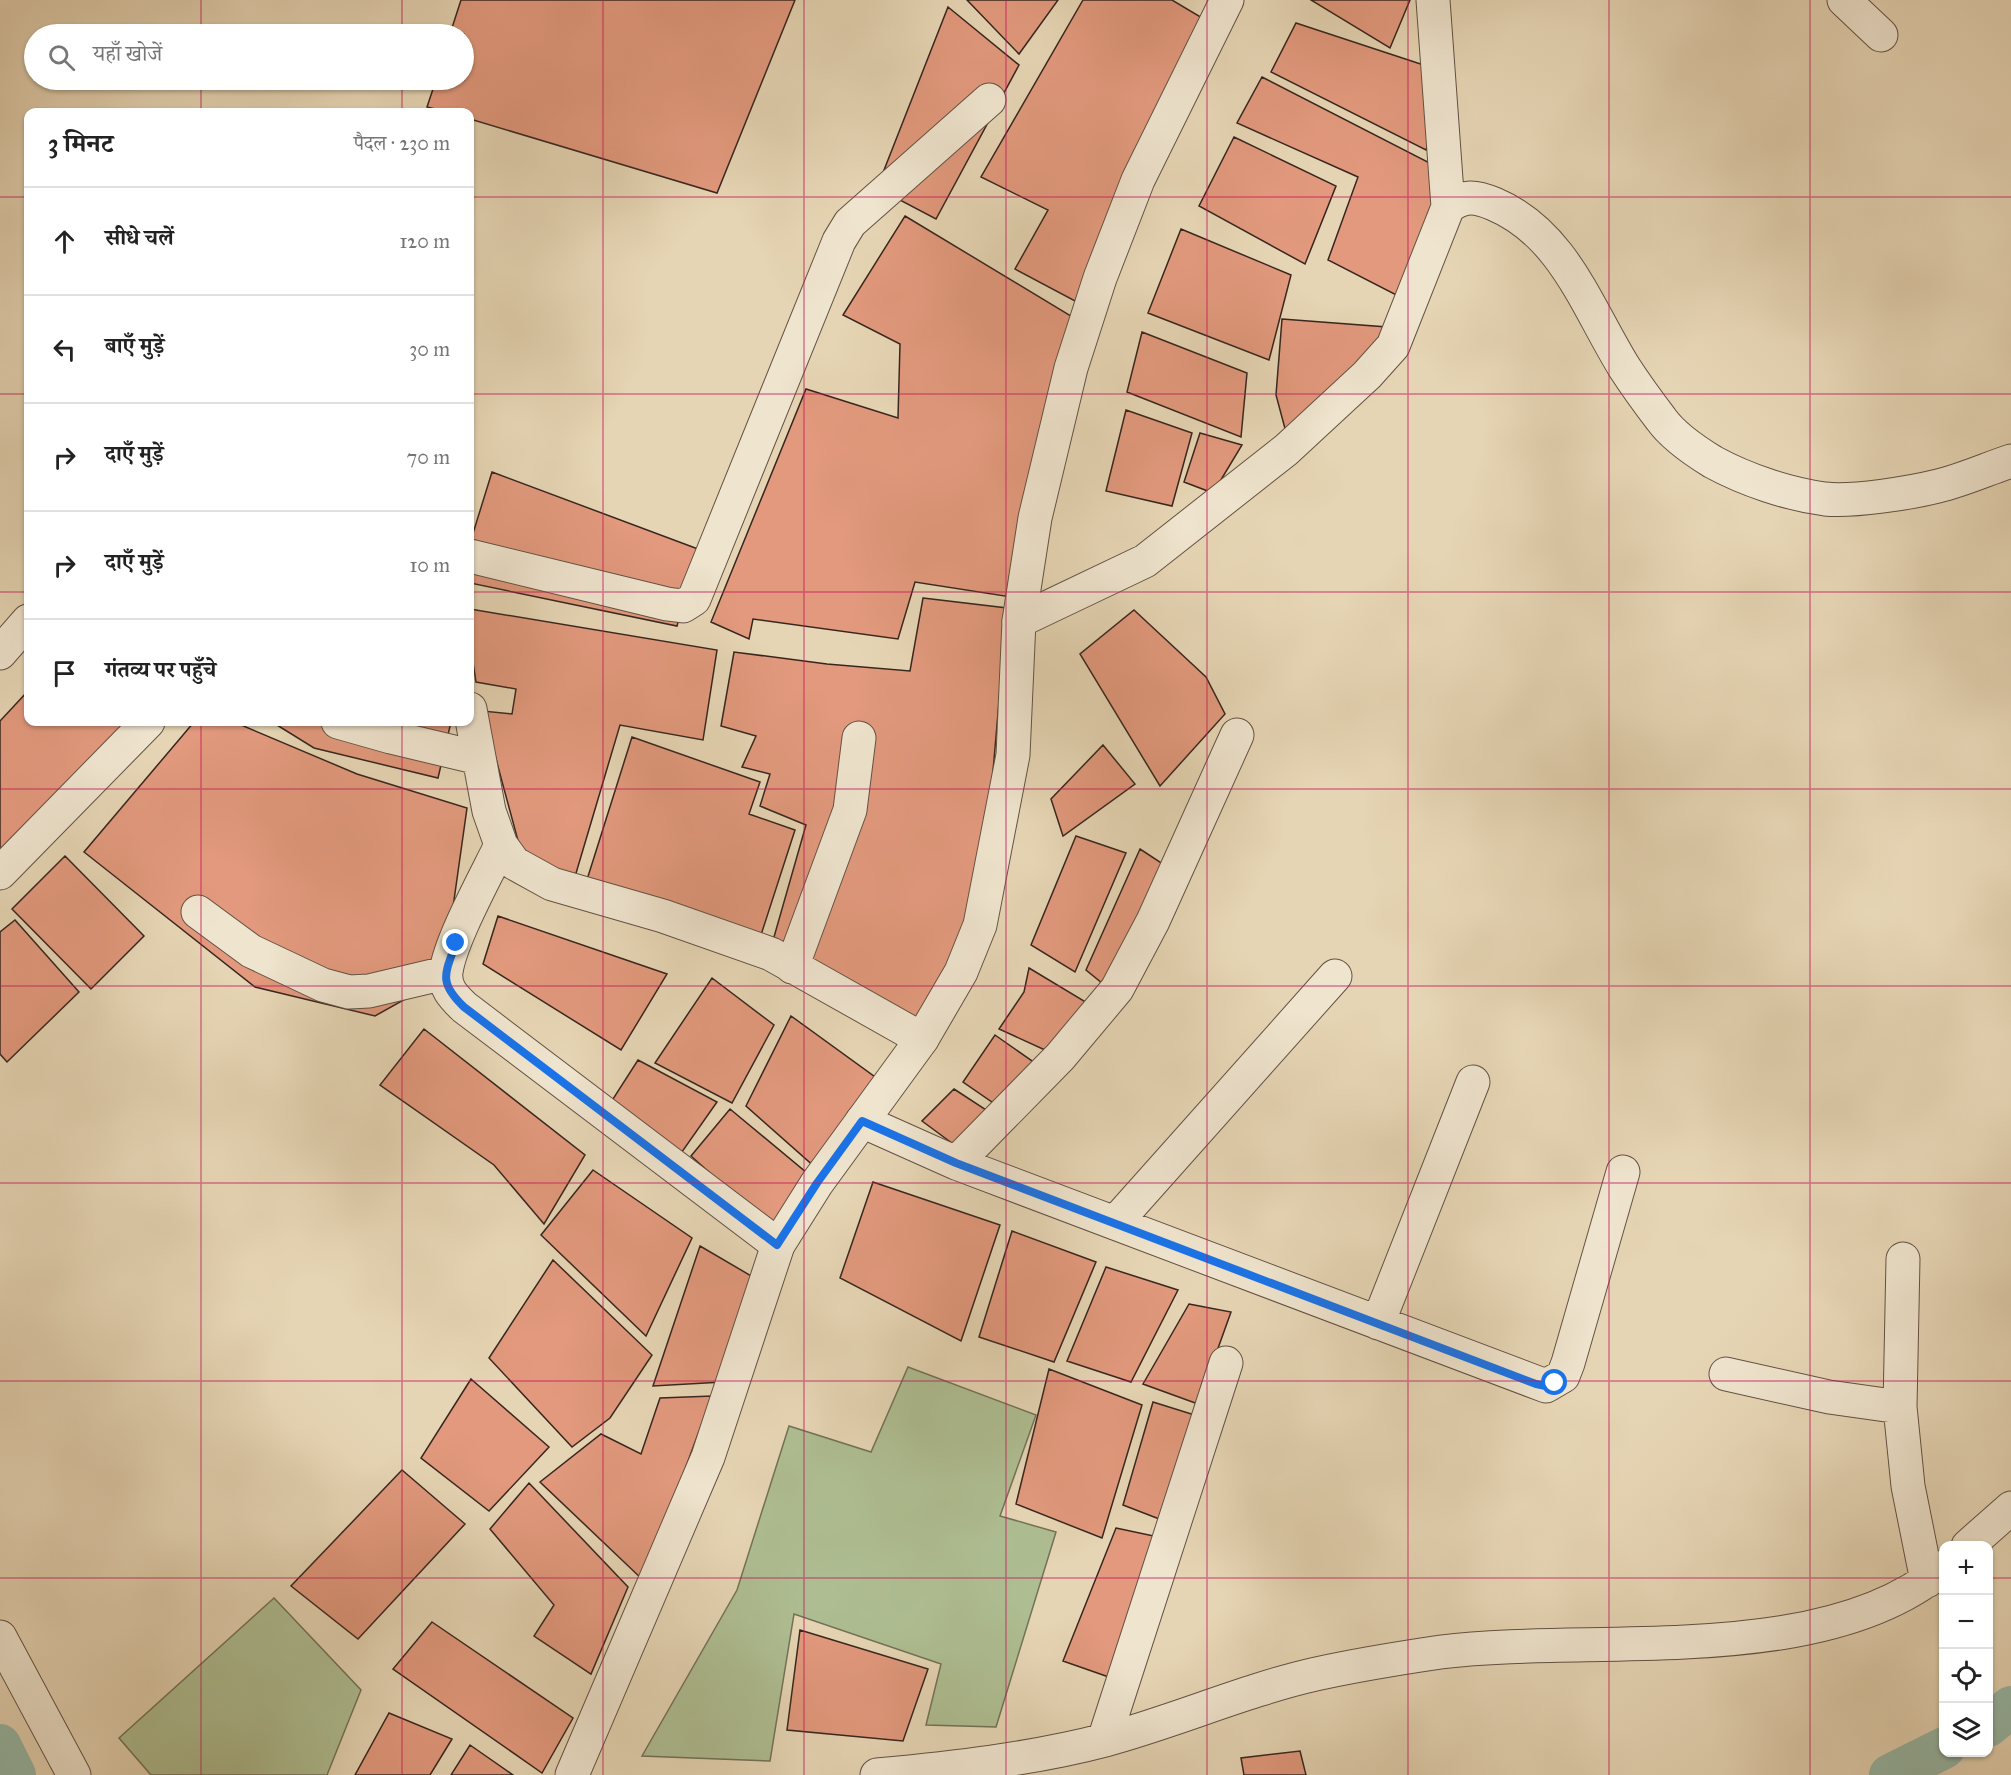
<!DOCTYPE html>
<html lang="hi">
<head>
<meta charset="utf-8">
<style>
	:root { --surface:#fff; --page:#f2f2f2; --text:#222; --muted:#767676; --line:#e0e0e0 }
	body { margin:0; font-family:"IM FELL Great Primer","Noto Serif Devanagari",serif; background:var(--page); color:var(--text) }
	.controls { position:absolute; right:18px; bottom:18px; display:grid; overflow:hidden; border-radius:12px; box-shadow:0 2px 4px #0004 }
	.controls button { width:54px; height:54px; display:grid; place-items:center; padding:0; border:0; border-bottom:2px solid var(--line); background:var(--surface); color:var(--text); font:30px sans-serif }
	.stop { position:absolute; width:18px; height:18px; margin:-14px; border:4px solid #1a73e8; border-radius:50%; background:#fff }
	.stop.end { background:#1a73e8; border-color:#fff; box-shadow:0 2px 6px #0008 }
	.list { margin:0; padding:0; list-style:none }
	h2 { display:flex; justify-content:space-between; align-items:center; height:78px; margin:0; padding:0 24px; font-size:26px }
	h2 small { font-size:20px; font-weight:400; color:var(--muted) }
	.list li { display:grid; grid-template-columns:39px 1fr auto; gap:18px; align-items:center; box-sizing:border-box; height:108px; padding:0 24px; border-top:2px solid var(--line) }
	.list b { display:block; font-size:22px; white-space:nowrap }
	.list em { font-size:20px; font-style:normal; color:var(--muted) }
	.icon { flex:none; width:33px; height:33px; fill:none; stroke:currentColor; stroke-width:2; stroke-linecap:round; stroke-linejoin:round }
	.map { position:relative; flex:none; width:2011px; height:1775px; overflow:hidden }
	.search { position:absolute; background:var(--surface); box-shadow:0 2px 4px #0004; left:24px; top:24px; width:450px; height:66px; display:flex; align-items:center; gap:15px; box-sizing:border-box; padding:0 21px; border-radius:33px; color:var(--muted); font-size:22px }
	.panel { position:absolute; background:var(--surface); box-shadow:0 2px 4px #0004; left:24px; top:108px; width:450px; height:618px; border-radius:12px }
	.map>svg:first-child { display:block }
</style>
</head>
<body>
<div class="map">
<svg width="2011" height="1775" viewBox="0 0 2011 1775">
	<rect width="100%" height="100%" fill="#e6d5b4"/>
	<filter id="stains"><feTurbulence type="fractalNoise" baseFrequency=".00333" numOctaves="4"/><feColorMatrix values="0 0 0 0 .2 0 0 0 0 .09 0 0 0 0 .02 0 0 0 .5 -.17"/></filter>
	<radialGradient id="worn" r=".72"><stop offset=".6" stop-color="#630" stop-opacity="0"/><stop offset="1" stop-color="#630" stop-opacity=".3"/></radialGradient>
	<path fill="#aebe92" stroke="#727258" stroke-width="1.5" d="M908,1367L1036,1415L1000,1516L1056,1532L996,1727L926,1725L941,1664L794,1614L770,1761L642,1756L737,1590L789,1426L871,1452Z
		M274,1598L361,1690L327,1775H151L119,1738Z"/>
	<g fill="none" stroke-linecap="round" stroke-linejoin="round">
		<path stroke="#97b9a7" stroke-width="42" d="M1988,1726L2011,1707
			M0,1745L15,1775
			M1890,1775L1944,1748"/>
	</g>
	<path fill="#e2997d" stroke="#37261f" stroke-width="1.5" d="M461,0H795L717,193L470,119V112H447L427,107L436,80H464V34H450Z
		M967,0H1058L1019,54Z
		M1083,0H1172L1209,22L1075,301L1015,269L1048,210L981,177Z
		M1311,0H1410L1390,48Z
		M948,7L1019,65L936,219L877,188Z
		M1296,23L1451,74L1426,150L1271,72Z
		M1262,77L1457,177L1406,300L1328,260L1358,177L1237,123Z
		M1234,137L1336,186L1305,264L1199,206Z
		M905,216L1071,316L1011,597L915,582L898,639L753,619L749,639L711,622L806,389L898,418L900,344L843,315Z
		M1181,229L1291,275L1269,360L1148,313Z
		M1282,319L1387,327V373L1287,436L1276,395Z
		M1142,332L1247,373L1241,437L1127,392Z
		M1126,410L1192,433L1172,506L1106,491Z
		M1200,433L1242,445L1213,493L1184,482Z
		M492,472L698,549L677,626L470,583V543Z
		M923,598L1007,608L983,888L925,1040L774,937L806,825L760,806L770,774L742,767L756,736L721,726L734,652L827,664L910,671Z
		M470,609L717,650L703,740L620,725L574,880L524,863L483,711L512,714L516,689L476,682L470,643Z
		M1134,610L1206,677L1225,714L1160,786L1080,654Z
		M28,691V722H135L0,861V721Z
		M194,722H234L357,774L467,808L443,978L375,1016L255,987L84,852Z
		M272,722H451L438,778L314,748Z
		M632,737L760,782L749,814L795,830L760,938L585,886Z
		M1103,745L1135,784L1063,836L1051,799Z
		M1076,836L1126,853L1075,972L1031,945Z
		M1140,849L1166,866L1113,992L1086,970Z
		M65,856L144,936L91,989L12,909Z
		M498,916L667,974L621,1050L483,964Z
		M15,920L79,992L7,1062L0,1054V932Z
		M1029,968L1104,1013L1056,1055L999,1029L1024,992Z
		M712,978L774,1025L732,1103L655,1063Z
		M791,1016L882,1082L824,1175L746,1106Z
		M424,1029L585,1155L544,1224L494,1165L380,1085Z
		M995,1035L1042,1068L1005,1111L963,1082Z
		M638,1060L717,1102L677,1159L611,1102Z
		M954,1089L994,1115L960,1149L922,1121Z
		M730,1109L807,1173L777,1233L691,1156Z
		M593,1170L692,1238L646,1336L541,1235Z
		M873,1182L1000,1225L961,1341L840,1278Z
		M1012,1231L1096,1262L1054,1362L979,1337Z
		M700,1246L753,1277L723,1382L653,1386Z
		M553,1260L652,1355L610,1418L572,1447L489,1358Z
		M1106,1267L1178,1290L1131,1382L1067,1361Z
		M1189,1304L1231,1312L1198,1404L1143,1384Z
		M1049,1369L1142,1405L1102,1538L1016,1504Z
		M471,1379L549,1447L489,1511L421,1458Z
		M712,1396L644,1581L540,1482L601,1434L641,1454L660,1398Z
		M1153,1402L1201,1417L1167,1522L1123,1505Z
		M402,1470L465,1524L358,1639L291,1586Z
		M529,1483L628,1587L591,1674L534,1636L554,1605L490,1529Z
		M1116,1528L1168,1539L1123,1682L1063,1661Z
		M432,1622L573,1718L542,1773L393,1669Z
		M800,1630L928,1669L903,1741L787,1730Z
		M389,1713L452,1739L430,1775H355Z
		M470,1745L513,1775H451Z
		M1300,1751L1306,1775H1244L1241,1758Z"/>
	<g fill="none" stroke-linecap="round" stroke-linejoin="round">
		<g stroke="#635244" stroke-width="35">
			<path id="minor" d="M1433,0L1448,207
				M1844,0L1881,35
				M470,556L667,604L683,606L694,599L839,241L850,223L989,100
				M1019,621L1145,561L1286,450L1367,375L1393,346L1448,207C1464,195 1475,196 1494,204C1563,233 1587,307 1624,367C1635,384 1648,402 1661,419C1673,436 1695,451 1713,462C1746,480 1788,494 1825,499C1853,502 1910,493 1938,486C1963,480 1987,469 2011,461
				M0,653L28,621
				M470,709L489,811L501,845L514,863L552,884L663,916L771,954L922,1039
				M338,722L391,737L479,758
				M501,845C486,876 450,941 446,972C444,988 454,997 464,1007L778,1245
				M0,873L148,722
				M198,912L251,951L323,985L349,992L369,991L445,973
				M792,967L850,810L859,738
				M862,1121L956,1163L1060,1057L1117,989L1153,921L1237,735
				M956,1163L1546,1386L1563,1376L1568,1363L1623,1172
				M1115,1223L1335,976
				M1903,1259L1900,1407L1908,1486L1927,1581
				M1378,1323L1473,1082
				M1726,1374L1829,1397L1900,1407
				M1968,1546L2011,1508
				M0,1637L74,1775
				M1104,1740L1226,1363
				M877,1775C951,1768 1033,1759 1105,1740C1176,1721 1245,1690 1316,1674C1357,1665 1400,1658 1441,1652C1590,1633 1825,1670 1944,1567"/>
		</g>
		<g stroke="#635244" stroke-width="35">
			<path id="tertiary" d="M572,1775L708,1457L778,1245L817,1183L922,1039L961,972L980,925L1013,755L1019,621L1035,518L1071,368L1100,278L1138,180L1227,0"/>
		</g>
		<use href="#minor" stroke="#efe4ce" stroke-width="33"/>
		<use href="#tertiary" stroke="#efe4ce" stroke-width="33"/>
	</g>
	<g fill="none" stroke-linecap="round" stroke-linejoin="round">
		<path stroke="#1a73e8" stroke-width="8" d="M456,943C445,974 438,982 464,1007L777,1245L817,1183L862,1121L956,1163L1536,1384L1546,1386L1555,1383"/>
	</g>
	<path fill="none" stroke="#c2185b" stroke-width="1.5" stroke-opacity="0.55" d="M201,0V34M402,0V34M603,0V1775M804,0V1775M1006,0V1775M1207,0V1775M1408,0V1775M1609,0V1775M1810,0V1775M201,80V112M402,80V112M0,197H28M470,197H2011M0,394H28M470,394H2011M0,592H28M470,592H2011M201,722V1775M402,722V1775M0,789H2011M0,986H2011M0,1183H2011M0,1381H2011M0,1578H1944M1988,1578H2011"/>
	<rect width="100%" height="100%" filter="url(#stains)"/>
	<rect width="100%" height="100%" fill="url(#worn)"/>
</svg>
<div class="controls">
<button>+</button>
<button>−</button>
<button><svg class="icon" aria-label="locate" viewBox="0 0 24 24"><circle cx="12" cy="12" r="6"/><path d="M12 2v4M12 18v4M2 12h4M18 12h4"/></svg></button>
<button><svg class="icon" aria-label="layers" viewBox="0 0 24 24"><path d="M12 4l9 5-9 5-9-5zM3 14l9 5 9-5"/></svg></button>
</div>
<div class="stop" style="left:1555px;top:1383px"></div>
<div class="stop end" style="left:456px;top:943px"></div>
<div class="search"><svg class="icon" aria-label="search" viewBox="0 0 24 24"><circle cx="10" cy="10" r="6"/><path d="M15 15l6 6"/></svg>यहाँ खोजें</div>
<section class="panel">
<h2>3 मिनट<small>पैदल · 230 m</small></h2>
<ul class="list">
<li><svg class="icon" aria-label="ahead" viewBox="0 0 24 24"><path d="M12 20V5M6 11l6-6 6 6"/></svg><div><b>सीधे चलें</b></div><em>120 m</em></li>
<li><svg class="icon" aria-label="left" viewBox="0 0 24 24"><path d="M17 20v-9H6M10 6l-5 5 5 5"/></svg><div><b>बाएँ मुड़ें</b></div><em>30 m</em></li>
<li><svg class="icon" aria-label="right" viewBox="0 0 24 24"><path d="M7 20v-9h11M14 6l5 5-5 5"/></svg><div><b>दाएँ मुड़ें</b></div><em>70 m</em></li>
<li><svg class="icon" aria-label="right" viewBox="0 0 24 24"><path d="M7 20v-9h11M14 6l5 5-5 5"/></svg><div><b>दाएँ मुड़ें</b></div><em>10 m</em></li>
<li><svg class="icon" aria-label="arrive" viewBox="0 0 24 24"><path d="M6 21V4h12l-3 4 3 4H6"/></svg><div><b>गंतव्य पर पहुँचे</b></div></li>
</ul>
</section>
</div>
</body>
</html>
